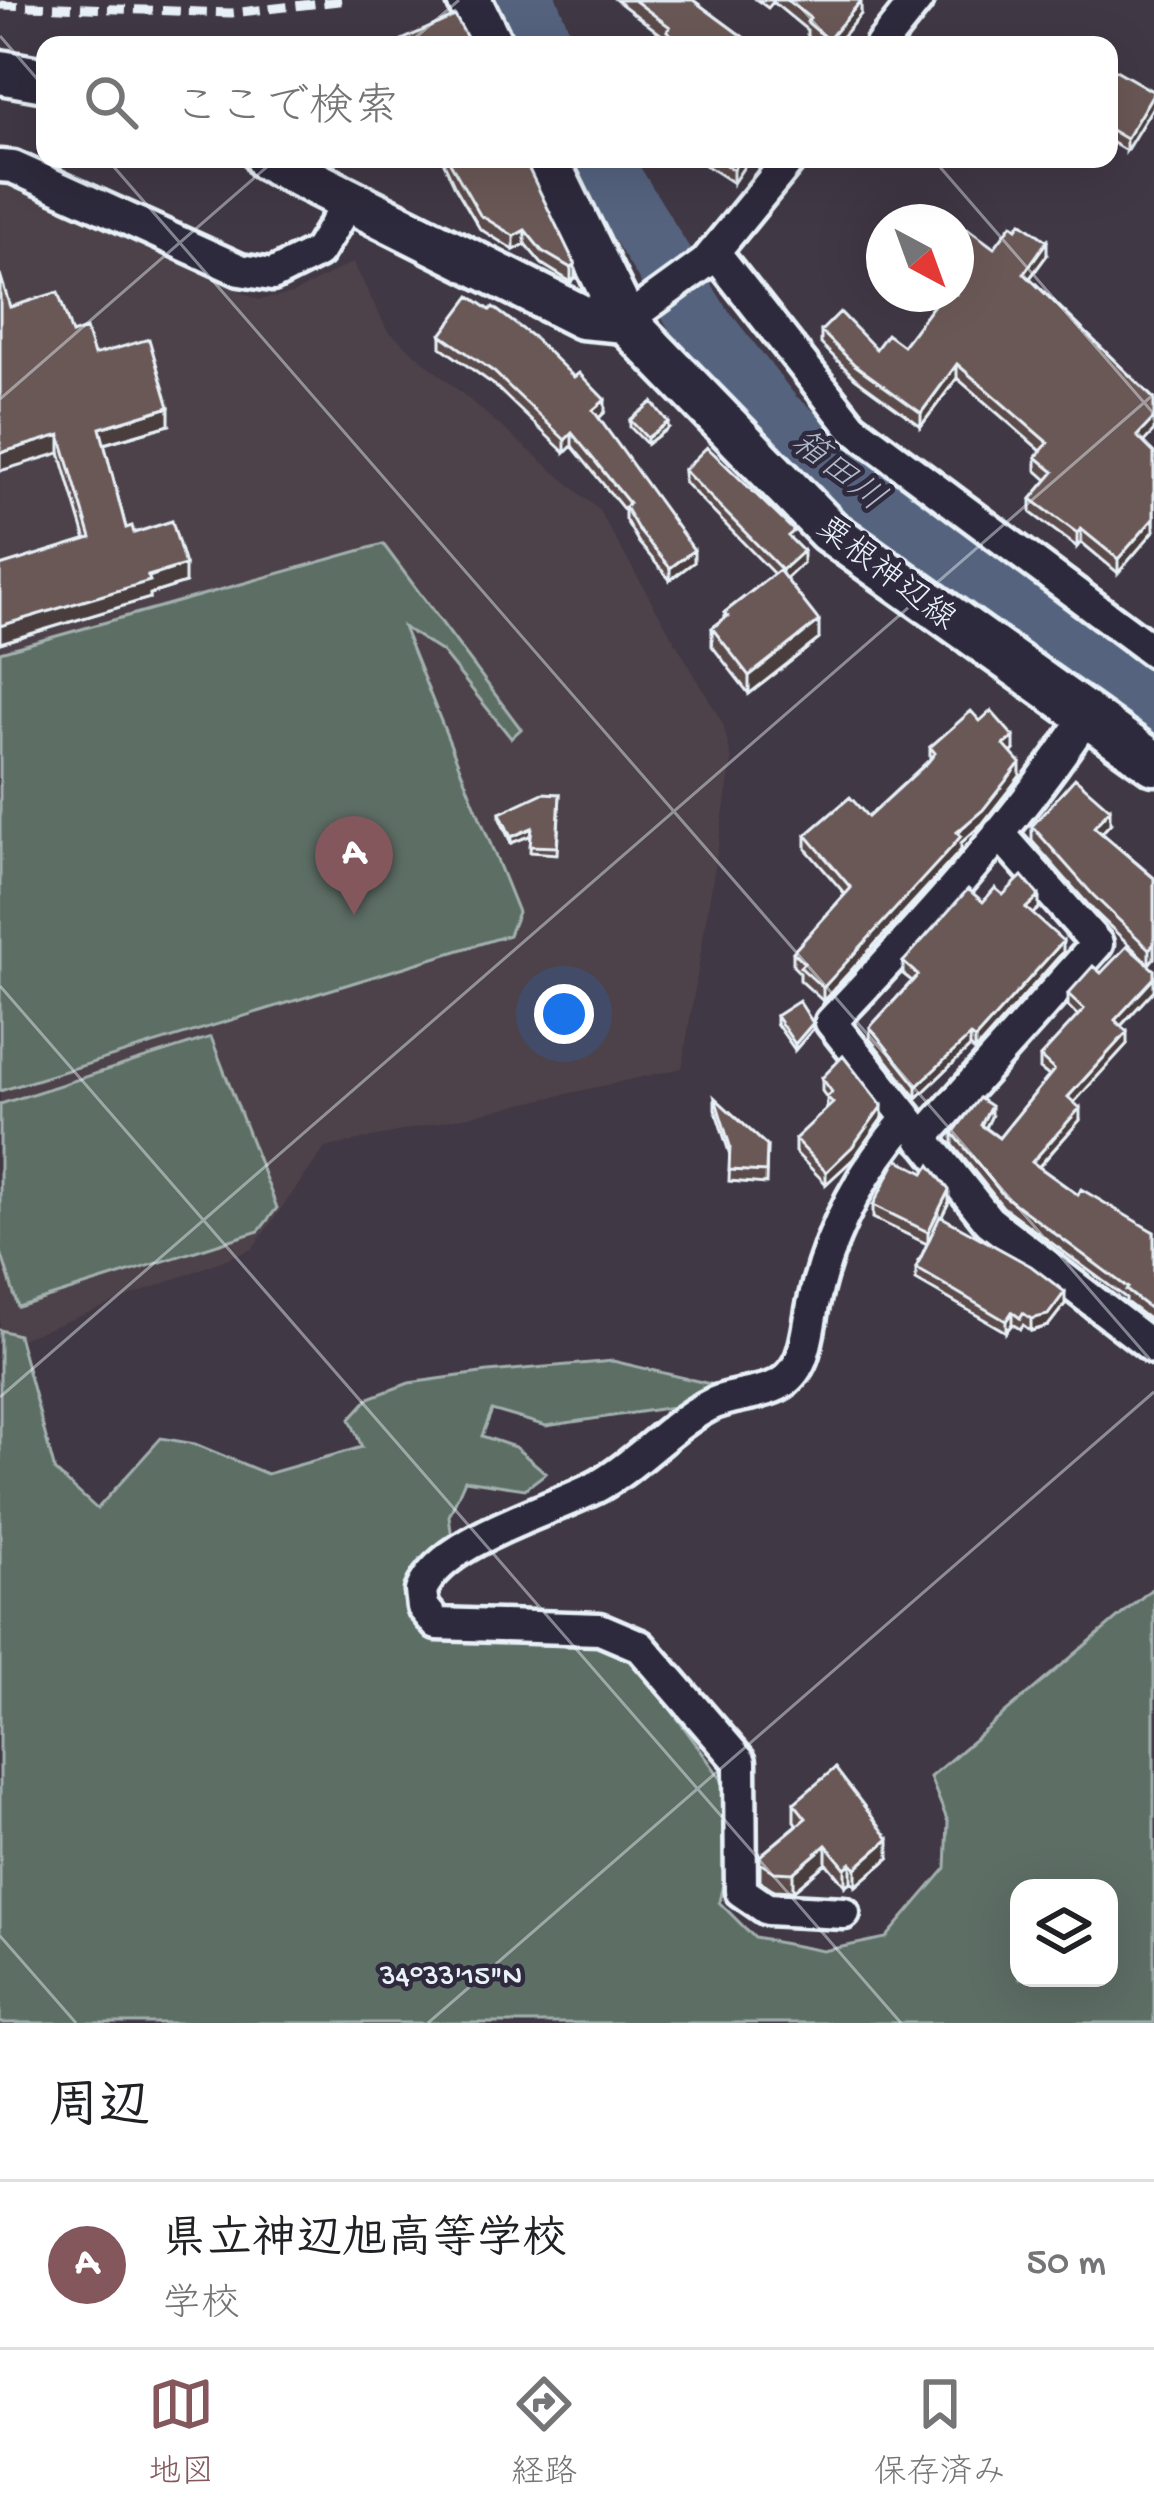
<!DOCTYPE html>
<html lang="ja">
<head>
<meta charset="utf-8">
<style>
	:root { --surface:#fff; --page:#f2f2f2; --text:#202124; --muted:#757577; --line:#e0e0e0; --accent:#84575d }
	body { margin:0; font-family:"Gochi Hand","Klee One",sans-serif; background:var(--page); color:var(--text) }
	.controls { position:absolute; right:36px; bottom:36px; display:grid; overflow:hidden; border-radius:24px; box-shadow:0 12px 48px #0002 }
	.controls button { width:108px; height:108px; display:grid; place-items:center; padding:0; border:0; border-bottom:3px solid var(--line); background:var(--surface); color:var(--text); font:60px sans-serif }
	.compass { position:absolute; left:866px; top:204px; width:108px; height:108px; border-radius:50%; background:var(--surface); box-shadow:0 12px 48px #0002; rotate:139deg }
	.you { position:absolute; left:564px; top:1014px; width:42px; height:42px; margin:-30px; border:9px solid #fff; border-radius:50%; background:#1a73e8; box-shadow:0 0 0 18px #1a73e833 }
	.badge { display:grid; place-items:center; width:78px; height:78px; border-radius:50%; background:var(--accent); color:#fff; font-size:39px; font-weight:700 }
	.pin { position:absolute; translate:-50% -99px; filter:drop-shadow(0 3px 6px #0008) }
	.pin::after { content:''; position:absolute; top:63px; width:42px; height:36px; background:inherit; clip-path:polygon(0 0,100% 0,50% 100%) }
	.list { margin:0; padding:0; list-style:none }
	h2 { display:flex; justify-content:space-between; align-items:center; height:156px; margin:0; padding:0 48px; font-size:51px }
	h2 small { font-size:39px; font-weight:400; color:var(--muted) }
	.list li { display:grid; grid-template-columns:78px 1fr auto; gap:36px; align-items:center; box-sizing:border-box; height:168px; padding:0 48px; border-top:3px solid var(--line) }
	.list b { display:block; font-size:45px; white-space:nowrap }
	.list p { margin:0; font-size:39px; white-space:nowrap; color:var(--muted) }
	.list em { font-size:39px; font-style:normal; color:var(--muted) }
	.icon { flex:none; width:66px; height:66px; fill:none; stroke:currentColor; stroke-width:2; stroke-linecap:round; stroke-linejoin:round }
	.map { position:relative; flex:none; width:1154px; height:2023px; overflow:hidden }
	.search { position:absolute; background:var(--surface); box-shadow:0 12px 48px #0002; left:36px; right:36px; top:36px; height:132px; display:flex; align-items:center; gap:30px; box-sizing:border-box; padding:0 42px; border-radius:24px; color:var(--muted); font-size:45px }
	.sheet { height:324px; background:var(--surface) }
	nav { display:flex; justify-content:space-around; align-items:center; box-sizing:border-box; height:168px; border-top:3px solid var(--line); background:var(--surface); font-size:33px; color:var(--muted) }
	nav a { display:grid; justify-items:center; gap:6px }
	nav .on { color:var(--accent) }
	.map>svg:first-child { display:block }
</style>
</head>
<body>
<div class="map">
<svg width="1154" height="2023" viewBox="0 0 1154 2023">
	<rect width="100%" height="100%" fill="#413845"/>
	<filter id="ink" filterUnits="userSpaceOnUse"><feTurbulence type="fractalNoise" baseFrequency=".00833" numOctaves="2"/><feDisplacementMap in="SourceGraphic" scale="24" xChannelSelector="R" yChannelSelector="G"/><feConvolveMatrix kernelMatrix="1 2 1 2 8 2 1 2 1" color-interpolation-filters="sRGB"/></filter>
	<g filter="url(#ink)">
		<path fill="#4d424a" d="M0,182L259,300L292,294L353,262L387,330L598,509L723,724L732,761L682,1068L325,1148L252,1249L0,1347Z"/>
		<path fill="#5d6e65" stroke="#a2b0ae" stroke-width="3" fill-rule="evenodd" d="M383,544L521,729L511,738L442,652L403,627L518,912L509,935L0,1091V652Z
			M211,1037L277,1208L259,1231L18,1307L0,1249V1104Z
			M0,1330L18,1335L55,1471L97,1509L161,1438L195,1444L267,1474L362,1447L350,1419L369,1398L409,1383L488,1372L613,1361L710,1384L680,1406L546,1426L492,1410L482,1436L515,1447L546,1473L525,1489L465,1480L449,1516L452,1539L403,1592L406,1612C461,1650 559,1646 625,1646L723,1781L732,1844L719,1902L755,1938L823,1951L886,1938L946,1868L948,1822L930,1777L1154,1587V2023H0ZM1019,1888H1109V1978H1019Z"/>
		<g fill="none" stroke-linecap="round" stroke-linejoin="round">
			<path stroke="#55647f" stroke-width="60" d="M525,0L543,45
				M600,159L701,324L774,417L952,561L1154,709"/>
			<g stroke="#e8f1f8" stroke-width="39">
				<path id="street" d="M881,45L917,0
					M0,166L13,167L240,270L272,275L318,252L349,201
					M715,253L852,427L1154,652
					M625,321L705,263L790,159
					M1087,716C1014,826 922,926 831,1022L989,1221L1154,1348
					M922,1139L1097,944L999,833
					M844,1913L767,1909L741,1891L740,1762L640,1646L600,1629L437,1624L423,1607L421,1591C442,1539 549,1512 598,1486C638,1464 668,1427 708,1406C730,1394 757,1396 778,1385C807,1370 807,1333 813,1305C828,1236 860,1173 906,1120"/>
			</g>
			<g stroke="#e8f1f8" stroke-width="51">
				<path id="secondary" d="M469,0L491,45
					M0,72L45,80
					M267,159L582,317L625,321
					M546,159L625,321L829,531L1154,763"/>
			</g>
			<use href="#street" stroke="#2f2a3d" stroke-width="30"/>
			<use href="#secondary" stroke="#2f2a3d" stroke-width="42"/>
			<path stroke="#e8f1f8" stroke-width="9" stroke-dasharray="18 9" stroke-linecap="butt" d="M0,5L231,13L349,0"/>
		</g>
		<path fill="#5b4c4b" stroke="#e8f1f8" stroke-width="3" d="M616,0H693L754,45L667,43V39Z
			M757,0H860L861,14L835,45H818L807,36V30L773,2L768,8Z
			M1109,66L1154,105L1126,151L1109,141Z
			M442,159H524L575,278L571,282L542,264L525,244L514,250L480,229L454,185Z
			M696,159H749L733,183Z
			M994,248L1047,255L1030,278L1154,399V431L1143,442L1154,453V531L1118,573L1081,542L1077,547L1031,513V499L1047,480L1036,470V457L1041,451L957,378L921,426L855,378L821,344V331L876,349L903,346L936,303L934,294H956Z
			M10,307L72,334L169,425L104,444L126,528L134,533L185,583L150,594V598L0,643V566L86,540L60,453Z
			M441,335L605,412L599,418L694,562L670,580L639,543L625,519V511L572,446L565,453L494,385L441,347Z
			M630,420L668,428L647,444L630,427Z
			M684,470L794,542L803,563L786,579L819,639L749,694L712,646V628L725,618V612L774,574L684,482Z
			M980,721L1014,750L1011,753L1020,776L983,823L961,843V850L951,862L823,1001L800,980V973L793,966V952L845,894L806,849V835L868,817L930,759V747Z
			M560,794L557,854L530,852L531,835L511,843L500,819V813Z
			M1110,824L1102,833L1154,878V958L1149,964L1093,910L1032,841V826Z
			M1003,895L1039,908L1032,914L1063,952L975,1051L970,1047L917,1098L870,1039V1027L912,981L903,974V962L983,902Z
			M1154,970V990L1121,1026L1127,1044L1074,1102L1080,1120L1039,1167L1078,1195L1154,1232V1323L1126,1302V1298L1003,1207L953,1145V1133L991,1117L986,1128L999,1138L1049,1076L1040,1069V1057L1078,1016L1068,1006V994L1101,973Z
			M776,1016L813,1029L795,1050L776,1023Z
			M822,1078L882,1118L853,1159L826,1184L795,1152V1139L827,1109V1098L822,1091Z
			M715,1098L767,1146L766,1184L729,1181L730,1155L715,1109Z
			M949,1202L941,1217L1065,1304L1048,1326L1031,1331L1023,1325L1020,1329L1012,1324L1006,1332L916,1280V1268L927,1244L873,1218V1205Z
			M794,1803L889,1858L856,1886L851,1881L845,1886L826,1863L793,1891L774,1890L760,1881V1856L797,1825L794,1821Z"/>
		<path fill="#4a3e3d" stroke="#e8f1f8" stroke-width="3" d="M861,1V14L835,45H828V40Z
			M1154,92V105L1126,151V139Z
			M740,159H749L733,183V170Z
			M525,230V244L514,250V236Z
			M1047,241V255L1024,286V273Z
			M575,264V278L571,282V268Z
			M957,364V378L921,426V413Z
			M605,400V412L593,423V410Z
			M169,407V425L100,445V428Z
			M1154,418V431L1137,449V436Z
			M668,422V428L647,444V438Z
			M572,433V446L565,453V440Z
			M60,435V453L0,471V453Z
			M1154,518V531L1118,573V559Z
			M1081,529V542L1077,547V533Z
			M694,550V562L670,580V568Z
			M803,551V563L782,582V570Z
			M185,565V583L150,594V598L0,643V626Z
			M819,621V639L749,694V676Z
			M1014,737V750L1004,759V745Z
			M1020,763V776L983,823L961,843V850L823,1001V988Z
			M1110,809V824L1094,841V827Z
			M532,828V835L511,843V837Z
			M1039,896V908L1026,920V908Z
			M1063,941V952L975,1051V1039Z
			M1154,944V958L1149,964V949Z
			M1154,978V990L1115,1032V1020Z
			M813,1023V1029L795,1050V1044Z
			M1127,1032V1044L1068,1109V1097Z
			M970,1036V1047L917,1098V1086Z
			M882,1106V1118L853,1159L826,1184V1172Z
			M991,1106V1117L981,1137V1125Z
			M1080,1108V1120L1032,1174V1162Z
			M949,1190V1202L928,1245V1232Z
			M1065,1292V1304L1048,1326L1031,1331V1319Z
			M1012,1312V1324L1006,1332V1321Z
			M889,1839V1858L856,1886V1868Z
			M826,1845V1863L793,1891V1873Z
			M851,1863V1881L845,1886V1868Z"/>
		<path fill="#6a5857" stroke="#e8f1f8" stroke-width="3" d="M634,0H693L754,45H665L673,36L667,31L670,27Z
			M787,0H860L861,1L828,40L807,22L810,18Z
			M455,16L471,45H404L402,40Z
			M1109,66L1154,92L1126,139L1109,129Z
			M448,159H524L575,264L571,268L542,251L525,230L514,236L480,215Z
			M717,159H740L733,170Z
			M1021,222L1047,241L1024,273L1154,399V418L1137,436L1154,453V518L1118,559L1081,529L1077,533L1031,499L1054,472L1036,457L1048,443L957,364L921,413L855,365L821,331L840,312L876,349L887,334L903,346L942,294H956V243L967,228L994,248L1012,224L1017,228Z
			M0,274L10,307L58,292L72,334L86,329L94,355L149,339L169,407L100,428L126,528L132,526L134,533L172,521L185,565L148,576L150,581L0,626V566L91,538L60,435L0,453Z
			M470,296L490,310L493,307L533,337L574,377L579,373L605,400L593,410L694,550L670,568L639,531L625,507L629,503L572,433L565,440L494,372L441,335Z
			M652,402L668,422L647,438L630,420Z
			M707,447L794,531L788,536L803,551L782,570L684,470Z
			M779,570L819,621L749,676L712,628L728,616L725,612Z
			M971,711L980,721L991,711L1014,737L1004,745L1020,763L983,810L957,832L961,836L951,848L823,988L800,967L804,963L793,952L851,888L806,835L850,797L868,817L928,762L935,753L930,747Z
			M1075,778L1110,809L1094,827L1154,878V944L1149,949L1093,895L1032,826Z
			M543,793L560,794L557,847L530,846L532,828L511,837L500,813Z
			M1022,876L1039,896L1026,908L1063,941L975,1039L970,1036L917,1086L870,1027L918,975L903,962L968,889L983,902L995,888L1003,895Z
			M1127,946L1154,970V978L1115,1020L1127,1032L1068,1097L1080,1108L1032,1162L1078,1195L1081,1189L1154,1232V1312L1126,1290L1128,1288L1003,1195L953,1133L979,1098L991,1106L981,1125L999,1138L1054,1070L1040,1057L1084,1009L1068,994L1093,966L1101,973Z
			M799,1001L813,1023L795,1044L776,1016Z
			M843,1056L882,1106L853,1146L826,1172L795,1139L833,1103L827,1097L832,1092L822,1078Z
			M715,1098L767,1146L766,1172L729,1170L730,1146Z
			M897,1159L924,1173L930,1165L949,1190L928,1232L873,1205Z
			M940,1216L1031,1266L1065,1292L1048,1315L1031,1319L1023,1313L1020,1318L1012,1312L1006,1321L916,1268Z
			M835,1768L889,1839L856,1868L851,1863L845,1868L826,1845L793,1873L774,1872L760,1863V1856L806,1818L794,1803Z"/>
	</g>
	<path fill="none" stroke="#e8f1f8" stroke-width="3" stroke-opacity="0.45" d="M794,0L834,45M0,36L45,88M407,45L459,0M107,159L1154,1364M933,159L1154,414M0,399L276,159M0,986L901,2023M0,1397L1154,394M0,1936L76,2023M428,2023L1154,1392"/>
	<g text-anchor="middle" stroke-width="9" stroke-linejoin="round" paint-order="stroke">
		<g font-size="33" fill="#e8f1f8" stroke="#2f2a3d">
			<text transform="translate(888 571) rotate(37)" y="12">粟根神辺線</text>
		</g>
		<g font-size="36" font-style="italic" fill="#adb9c8" stroke="#2f2a3d">
			<text transform="translate(840 468) rotate(38)" y="13">箱田川</text>
		</g>
	</g>
	<g font-size="30" text-anchor="middle" fill="#e8f1f8" stroke="#2f2a3d" stroke-width="9" stroke-linejoin="round" paint-order="stroke">
		<text x="451" y="1984">34°33'15"N</text>
	</g>
</svg>
<div class="controls">
<button><svg class="icon" aria-label="layers" viewBox="0 0 24 24"><path d="M12 4l9 5-9 5-9-5zM3 14l9 5 9-5"/></svg></button>
</div>
<svg class="compass" viewBox="-18 -18 36 36"><path d="M0-13l5 13h-10z" fill="#e53935"/><path d="M0 13l5-13h-10z" fill="#757577"/></svg>
<div class="you"></div>
<div class="pin badge" style="left:354px;top:915px">A</div>
<div class="search"><svg class="icon" aria-label="search" viewBox="0 0 24 24"><circle cx="10" cy="10" r="6"/><path d="M15 15l6 6"/></svg>ここで検索</div>
</div>
<section class="sheet">
<h2>周辺<small></small></h2>
<ul class="list">
<li><span class="badge">A</span><div><b>県立神辺旭高等学校</b><p>学校</p></div><em>50 m</em></li>
</ul>
</section>
<nav>
<a class="on"><svg class="icon" aria-label="map" viewBox="0 0 24 24"><path d="M3 6l6-2 6 2 6-2v14l-6 2-6-2-6 2zM9 4v14M15 6v14"/></svg>地図</a>
<a><svg class="icon" aria-label="directions" viewBox="0 0 24 24"><path d="M12 3l9 9-9 9-9-9zM9 14v-3h6M13 9l2 2-2 2"/></svg>経路</a>
<a><svg class="icon" aria-label="saved" viewBox="0 0 24 24"><path d="M7 4h10v16l-5-4-5 4z"/></svg>保存済み</a>
</nav>
</body>
</html>
